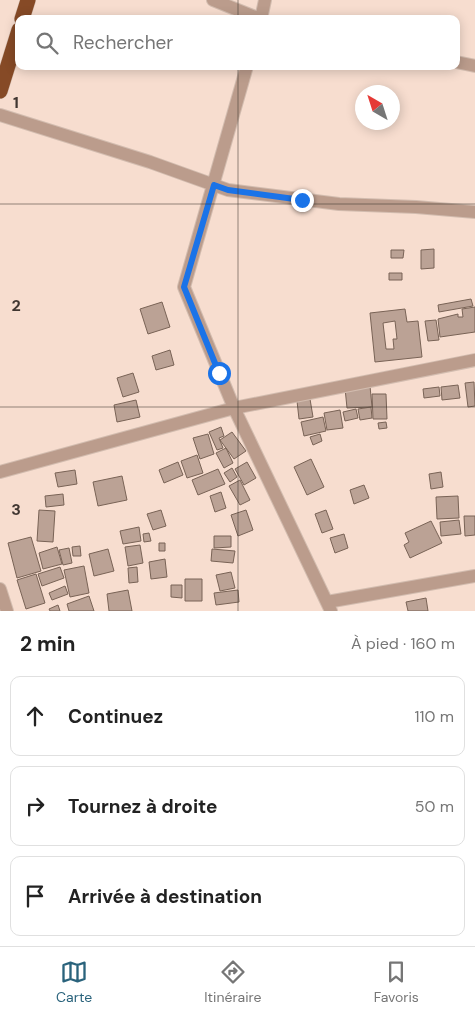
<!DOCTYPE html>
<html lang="fr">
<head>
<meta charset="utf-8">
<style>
	:root { --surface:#fff; --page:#f2f2f2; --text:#222; --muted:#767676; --line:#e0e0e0; --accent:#2a637c }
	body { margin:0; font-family:"DM Sans",sans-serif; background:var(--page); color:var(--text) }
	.compass { position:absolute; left:355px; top:85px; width:45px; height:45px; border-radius:50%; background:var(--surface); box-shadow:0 2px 12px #0003; rotate:321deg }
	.stop { position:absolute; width:15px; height:15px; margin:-11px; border:4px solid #1a73e8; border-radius:50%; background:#fff }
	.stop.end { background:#1a73e8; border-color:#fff; box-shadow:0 1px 5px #0008 }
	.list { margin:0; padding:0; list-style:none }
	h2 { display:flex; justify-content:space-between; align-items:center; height:65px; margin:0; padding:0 20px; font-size:21px }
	h2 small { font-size:16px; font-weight:400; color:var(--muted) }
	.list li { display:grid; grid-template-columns:32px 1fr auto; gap:15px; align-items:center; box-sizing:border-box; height:80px; margin:0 10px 10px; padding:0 10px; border:1px solid var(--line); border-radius:10px }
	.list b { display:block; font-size:19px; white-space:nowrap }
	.list em { font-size:16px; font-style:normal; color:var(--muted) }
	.icon { flex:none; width:28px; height:28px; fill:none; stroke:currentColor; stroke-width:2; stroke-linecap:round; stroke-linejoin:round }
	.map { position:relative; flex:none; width:475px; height:611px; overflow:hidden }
	.search { position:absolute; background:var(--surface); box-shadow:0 2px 12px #0003; left:15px; right:15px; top:15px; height:55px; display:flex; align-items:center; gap:12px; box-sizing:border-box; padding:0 18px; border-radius:10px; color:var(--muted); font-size:19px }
	.sheet { height:335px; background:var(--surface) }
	nav { display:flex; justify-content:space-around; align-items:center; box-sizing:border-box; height:70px; border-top:1px solid var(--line); background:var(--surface); font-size:14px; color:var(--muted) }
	nav a { display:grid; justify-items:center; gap:2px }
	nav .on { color:var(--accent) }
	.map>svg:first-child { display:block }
</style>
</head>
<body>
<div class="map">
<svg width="475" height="611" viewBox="0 0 475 611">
	<rect width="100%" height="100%" fill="#f7ddcf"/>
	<path fill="#bba295" stroke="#796356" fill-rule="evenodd" d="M434,249V268L421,269V250Z
		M391,250H404L403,258H391Z
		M389,273H402V280H389Z
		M471,299L473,306L439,312L438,305Z
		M162,302L170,327L148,334L140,309Z
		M475,307V332L440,337L438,319L458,314V317H463L462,309Z
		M405,309L407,322L418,321L422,357L375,362L370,313ZM395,321L397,339H393L394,349H386L383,323Z
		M436,320L439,340L428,341L425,321Z
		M170,350L174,365L156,370L152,356Z
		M133,373L139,392L123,397L117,378Z
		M474,382L475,406L468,407L465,383Z
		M458,385L460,398L442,400L441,387Z
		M370,386L372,407L347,408L345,388Z
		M439,387L440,396L424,398L423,389Z
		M372,394H386L387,419H373Z
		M310,399L313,417L299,419L297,401Z
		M136,400L140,417L117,422L114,405Z
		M371,407L372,418L360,420L358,409Z
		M356,409L358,418L345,421L343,412Z
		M340,410L343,428L327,430L324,413Z
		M323,417L326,431L304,436L301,422Z
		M386,422L387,428L379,429L378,423Z
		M221,427L224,436L219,438L223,448L217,450L209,432Z
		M232,432L246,451L234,459L220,440Z
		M208,434L214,454L200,459L193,438Z
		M320,434L322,441L313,445L310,437Z
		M226,448L233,463L224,468L216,453Z
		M197,455L203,473L187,478L181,461Z
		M311,459L324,487L307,495L294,467Z
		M178,462L183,475L164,483L159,470Z
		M247,462L256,478L244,485L235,469Z
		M232,468L237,477L230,482L224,473Z
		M218,469L225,484L198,495L192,480Z
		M75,470L77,484L58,487L55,473Z
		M441,472L443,487L431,489L429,474Z
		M122,476L127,500L98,506L93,482Z
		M240,480L250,500L240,505L229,486Z
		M364,485L369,498L354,504L350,490Z
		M221,492L226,508L215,512L210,496Z
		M63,494L64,505L46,507L45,496Z
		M458,496L459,518L437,519L436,497Z
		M39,510L55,511L53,542L37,541Z
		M161,510L166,526L153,530L147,514Z
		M246,510L253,530L238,536L231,515Z
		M326,510L333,529L322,533L315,514Z
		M464,516H475V535L465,536Z
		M459,520L461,534L441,536L440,522Z
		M431,521L442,543L410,558L404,545L409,542L405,533Z
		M139,527L141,541L123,544L120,531Z
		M149,533L151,541L144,542L143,534Z
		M344,534L348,548L335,553L330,538Z
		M214,536H231V547L214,548Z
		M31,537L41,571L17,578L8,543Z
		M159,543H165V551H159Z
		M140,545L143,563L128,566L125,547Z
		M80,546L81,556H73L72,547Z
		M57,547L62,564L43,569L39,553Z
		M69,548L72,563L63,565L59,550Z
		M108,549L114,571L94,576L89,554Z
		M212,549L235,551L233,563L211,561Z
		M165,559L167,577L151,579L149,562Z
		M84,566L89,593L70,597L64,570Z
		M60,567L64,578L42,586L38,574Z
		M137,567L138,582L129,583L128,568Z
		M231,572L235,588L220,591L216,575Z
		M36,574L45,603L26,609L17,580Z
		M185,579H202V601H185Z
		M171,585H182V598L171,597Z
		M65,586L68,594L52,600L49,593Z
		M128,590L132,611H109L107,594Z
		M238,590L239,602L216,605L214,593Z
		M89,596L94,611H69L67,604Z
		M426,598L428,611H408L406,602Z
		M58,605L60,611H50L49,609Z"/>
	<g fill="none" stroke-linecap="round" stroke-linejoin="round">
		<g stroke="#d2bcaf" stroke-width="14">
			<path id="minor" d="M213,0L260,19
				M261,19L265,0
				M456,62L475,66
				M247,66L184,287L234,408L331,611
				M0,115L150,162L228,190L339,204L416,207L475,212
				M0,472L234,408L475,360
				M0,589L7,611
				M327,602L475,576"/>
		</g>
		<g stroke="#d2bcaf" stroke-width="16">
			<path id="highway" d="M22,19L28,0
				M0,91L19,30"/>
		</g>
		<use href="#minor" stroke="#bb9c8c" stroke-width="12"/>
		<use href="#highway" stroke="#864a26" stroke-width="15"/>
	</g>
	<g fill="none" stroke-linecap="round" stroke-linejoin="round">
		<path stroke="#1a73e8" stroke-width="6" d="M219,373L184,287L214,185L228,190L302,200"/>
	</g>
	<path fill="none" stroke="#403631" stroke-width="1" stroke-opacity="0.55" d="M238,0V19M238,66V611M0,204H475M0,407H475"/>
	<g font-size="16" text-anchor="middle" font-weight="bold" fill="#403631" stroke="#f7ddcf" stroke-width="4" stroke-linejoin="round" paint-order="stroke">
		<text x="16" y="108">1</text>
		<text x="16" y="311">2</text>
		<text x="16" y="515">3</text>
	</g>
</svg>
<svg class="compass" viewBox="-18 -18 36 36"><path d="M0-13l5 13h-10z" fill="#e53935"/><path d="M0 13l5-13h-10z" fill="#767676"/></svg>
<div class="stop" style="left:219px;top:373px"></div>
<div class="stop end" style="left:302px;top:200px"></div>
<div class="search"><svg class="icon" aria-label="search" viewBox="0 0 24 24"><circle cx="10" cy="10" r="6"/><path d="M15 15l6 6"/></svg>Rechercher</div>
</div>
<section class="sheet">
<h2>2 min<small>À pied · 160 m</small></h2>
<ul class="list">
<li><svg class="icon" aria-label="ahead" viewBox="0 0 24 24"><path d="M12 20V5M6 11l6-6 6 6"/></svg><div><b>Continuez</b></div><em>110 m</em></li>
<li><svg class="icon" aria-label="right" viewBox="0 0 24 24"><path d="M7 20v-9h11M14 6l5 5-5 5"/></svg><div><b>Tournez à droite</b></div><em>50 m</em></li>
<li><svg class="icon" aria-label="arrive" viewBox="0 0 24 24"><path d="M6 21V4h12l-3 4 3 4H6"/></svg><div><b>Arrivée à destination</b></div></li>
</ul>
</section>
<nav>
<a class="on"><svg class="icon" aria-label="map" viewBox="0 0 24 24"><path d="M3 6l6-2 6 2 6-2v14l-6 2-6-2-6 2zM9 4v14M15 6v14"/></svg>Carte</a>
<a><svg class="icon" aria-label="directions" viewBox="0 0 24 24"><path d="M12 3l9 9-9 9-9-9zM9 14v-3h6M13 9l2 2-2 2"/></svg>Itinéraire</a>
<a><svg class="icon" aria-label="saved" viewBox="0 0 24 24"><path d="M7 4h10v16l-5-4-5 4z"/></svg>Favoris</a>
</nav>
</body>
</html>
